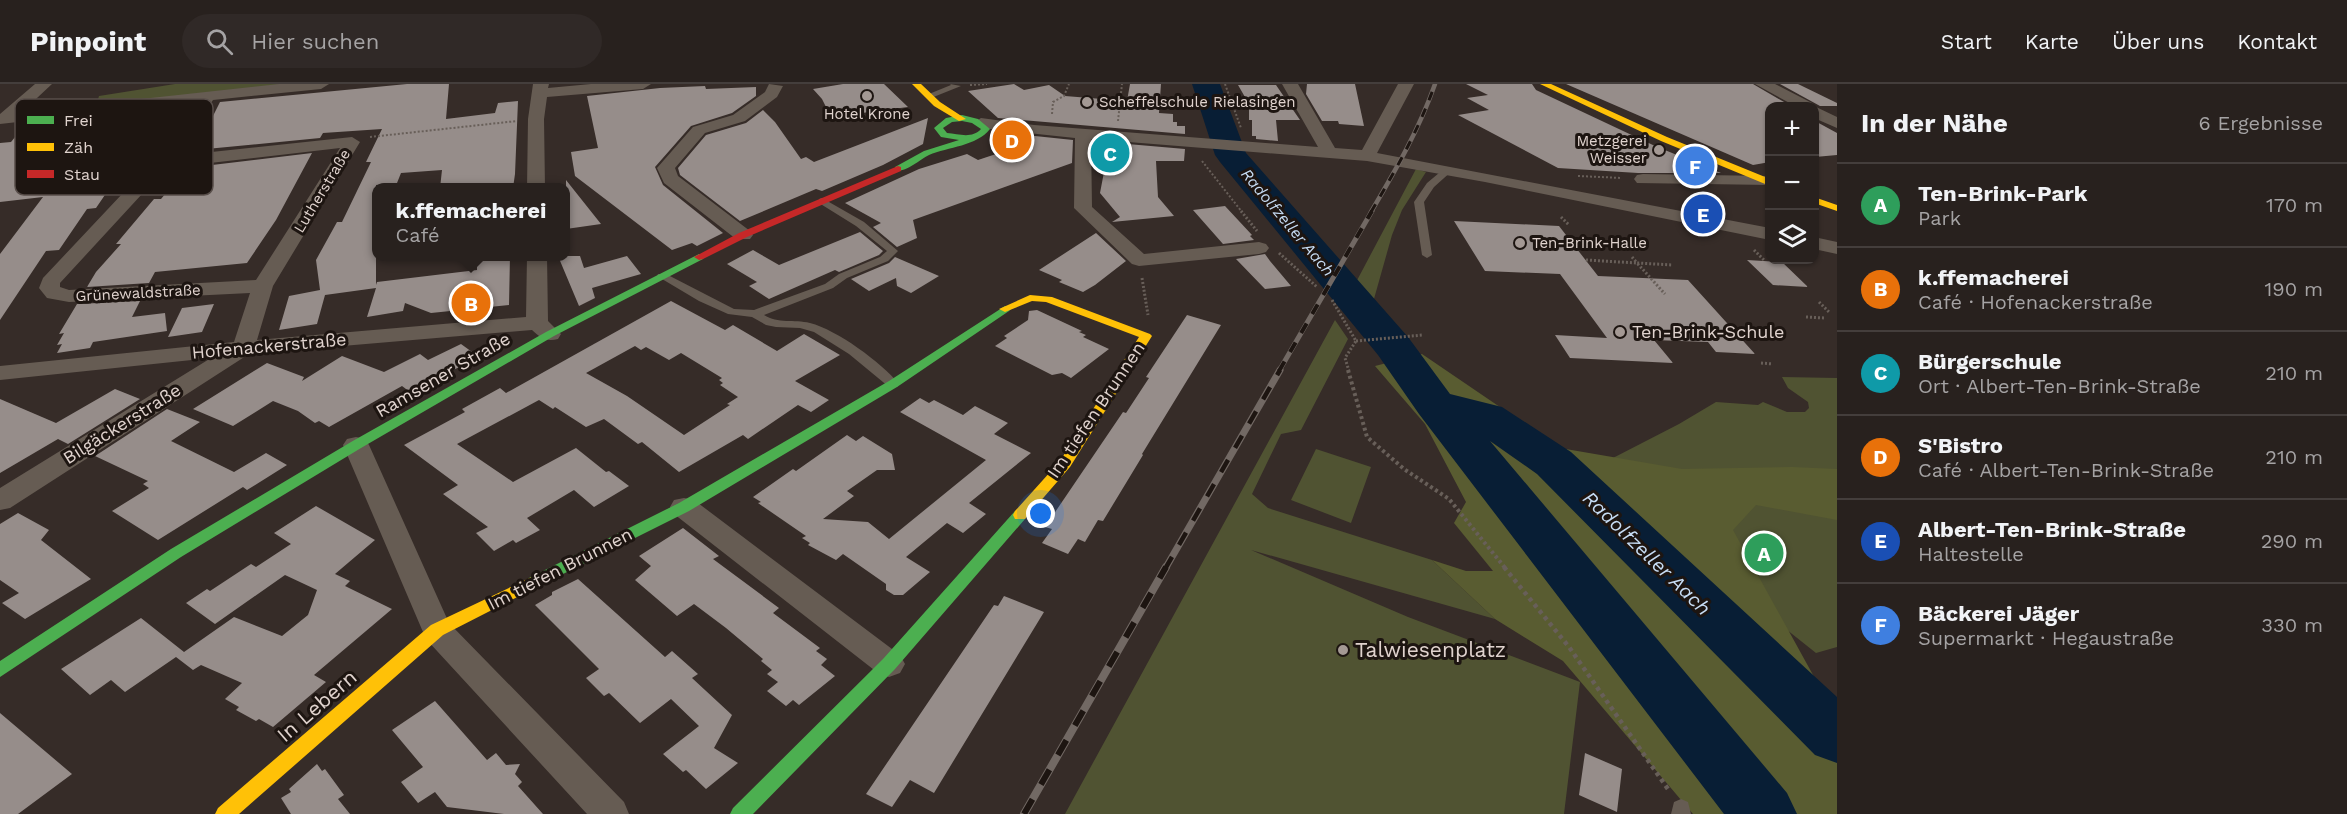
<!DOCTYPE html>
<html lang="de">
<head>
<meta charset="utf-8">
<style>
	:root { --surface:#28211e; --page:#302927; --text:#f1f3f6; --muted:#a5a3a4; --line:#443e3c; --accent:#a49994 }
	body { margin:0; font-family:"Work Sans",sans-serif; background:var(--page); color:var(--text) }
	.controls { position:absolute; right:18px; top:18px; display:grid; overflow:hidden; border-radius:12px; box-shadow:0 2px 4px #0004 }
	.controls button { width:54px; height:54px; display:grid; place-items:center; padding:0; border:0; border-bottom:2px solid var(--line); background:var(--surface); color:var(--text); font:30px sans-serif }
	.you { position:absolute; left:1041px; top:430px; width:21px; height:21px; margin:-15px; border:4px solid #fff; border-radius:50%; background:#1a73e8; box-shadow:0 0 0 9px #1a73e833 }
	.badge { display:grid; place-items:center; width:39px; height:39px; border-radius:50%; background:var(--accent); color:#fff; font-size:20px; font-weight:700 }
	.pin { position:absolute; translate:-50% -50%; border:3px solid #fff; box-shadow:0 2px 6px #0006 }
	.popup { position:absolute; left:372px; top:99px; width:198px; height:78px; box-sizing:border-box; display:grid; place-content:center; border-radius:12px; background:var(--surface); filter:drop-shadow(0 2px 4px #0005); font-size:20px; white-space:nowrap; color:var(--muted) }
	.popup b { font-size:22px; color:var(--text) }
	.popup::after { content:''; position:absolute; left:50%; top:100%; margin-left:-12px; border:12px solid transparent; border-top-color:var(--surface) }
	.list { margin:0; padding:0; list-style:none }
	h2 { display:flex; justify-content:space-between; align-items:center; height:78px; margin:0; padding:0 24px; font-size:26px }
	h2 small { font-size:20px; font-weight:400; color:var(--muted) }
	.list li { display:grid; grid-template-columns:39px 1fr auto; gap:18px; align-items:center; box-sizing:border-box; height:84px; padding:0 24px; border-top:2px solid var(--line) }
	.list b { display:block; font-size:22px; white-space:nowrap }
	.list p { margin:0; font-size:20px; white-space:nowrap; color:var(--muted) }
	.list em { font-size:20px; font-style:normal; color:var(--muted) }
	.icon { flex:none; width:33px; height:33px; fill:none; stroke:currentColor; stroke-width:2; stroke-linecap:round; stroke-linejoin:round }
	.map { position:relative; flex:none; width:1837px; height:730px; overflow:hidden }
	header { display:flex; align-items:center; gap:36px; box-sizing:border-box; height:84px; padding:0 30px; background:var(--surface); border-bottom:2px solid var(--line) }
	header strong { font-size:28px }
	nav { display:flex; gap:33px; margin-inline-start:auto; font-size:21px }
	.search { width:420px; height:54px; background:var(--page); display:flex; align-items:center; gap:15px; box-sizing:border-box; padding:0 21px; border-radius:33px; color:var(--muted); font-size:22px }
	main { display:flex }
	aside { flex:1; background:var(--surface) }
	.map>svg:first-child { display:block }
</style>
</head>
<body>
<header>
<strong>Pinpoint</strong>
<div class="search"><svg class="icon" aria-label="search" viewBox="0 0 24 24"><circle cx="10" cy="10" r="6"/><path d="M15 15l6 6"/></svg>Hier suchen</div>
<nav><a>Start</a><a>Karte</a><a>Über uns</a><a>Kontakt</a></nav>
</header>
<main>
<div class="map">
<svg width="1837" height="730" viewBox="0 0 1837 730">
	<rect width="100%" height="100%" fill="#362c28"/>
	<path fill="#505332" d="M175,0H298L96,22L99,12Z
		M1416,85L1426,88L1402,126L1392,151L1372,222L1354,202Z
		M1335,236L1348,255L1301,346L1281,350L1252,410L1268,424L1432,476L1495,535L1251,466L1408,533L1580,598L1564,730H1065Z
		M1782,293L1837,294V563L1816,569L1559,364L1611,375L1679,340L1716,318L1758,321L1763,318L1787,328H1805L1809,324L1808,318L1788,304Z
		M1316,365L1371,383L1351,439L1291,416Z"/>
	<path fill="#595c31" d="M1422,270L1560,364L1682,385L1792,383L1837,385V436L1756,421L1733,446L1818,600L1837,617V730H1693L1563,577L1495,535L1432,476L1466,487H1493L1454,439L1466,418L1425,340L1375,282Z"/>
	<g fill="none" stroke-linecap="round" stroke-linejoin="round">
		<path fill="#081e35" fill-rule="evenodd" d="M1192,0H1220L1246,69L1408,253L1450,310L1502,323L1571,368L1837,613V679L1815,671L1537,390L1490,357L1787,709L1797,730H1724L1419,330L1378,271L1220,78L1215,71Z"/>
	</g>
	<path fill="#968d8a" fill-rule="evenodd" d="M407,0H449L446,35L495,29L498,19L518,17L515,90L513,104H482V100L440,104L442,86L401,89L397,99L376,101V201L377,198L477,186V172H510L509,221L431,229L405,219L403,227L367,233L376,204L325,211L317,240L279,246L289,212L320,206L316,176L337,138H342L371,78H366L382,45L323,49L320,54L196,66L220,18Z
		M843,0H884L908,23L831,33L822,15L813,5Z
		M1014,0L1024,6L1049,1L1065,12L1127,17L1130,0H1161L1159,29L1173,30V38H1177V42H1185V50L998,34L968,7Z
		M1307,0H1355L1364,42L1339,40L1338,37H1322L1306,10Z
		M1466,0H1532L1536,6L1655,62L1721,89H1638L1558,84L1458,31L1489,26L1467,14L1488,11Z
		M1566,0H1753L1791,22H1770V78L1753,81Z
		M1780,0H1798L1837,19V22H1820Z
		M1238,1H1276L1300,36H1276L1278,57L1256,55V52H1252V36H1249V20Z
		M705,2L706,5L756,3V12L732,29L691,42L655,83L663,101L723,149L697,162L692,159L672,166L575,92L571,68L598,64L587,12L660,4Z
		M172,23L132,85L122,86L96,124L87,125L59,166L46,167L0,236V170L43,113L0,118V59L11,58L24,42L66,38L69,35Z
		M763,26L775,38L801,75L806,73L814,78L928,34L923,60L883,81L822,107L816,105L740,137L680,91L678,84L706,51L746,39Z
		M1815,37L1837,49V71L1815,73Z
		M1006,49L1073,56L1072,79L913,136L917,154L897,163L873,143L881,139L845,119L919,85L967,70L978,76L999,69Z
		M1093,57L1185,65L1184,77H1156L1158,113L1174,132L1112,138L1120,133L1100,109L1108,67L1094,72Z
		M312,69L276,136L247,179L155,188L149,199L87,203L96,188L121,160H116L154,115H161L187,84Z
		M566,96L601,140L566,145Z
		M1225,122L1252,151L1250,152L1254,156L1223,160L1193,126Z
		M1454,137L1559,142L1598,192L1688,196L1755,270L1716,268L1708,258L1654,256L1673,279L1570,274L1555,251L1607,254L1560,190L1485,187Z
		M860,148L883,167L879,171L839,188L835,186L769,215L749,202L757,198L727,180L753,166L779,181Z
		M1096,149L1126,177L1095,201L1083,208L1059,198L1062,196L1039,186Z
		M1265,170L1270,177L1291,202L1265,205L1236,175Z
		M558,172H580L584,184L627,172L641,190L592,204L595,214L579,222Z
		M895,173L939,192L911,209L897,202L896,194L869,207L851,195L889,179Z
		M1747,176L1782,178L1808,203L1773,201Z
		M140,217L132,233L165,229L167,247L93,258L90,264L57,269L62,260L57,261L64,249L59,250L77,220Z
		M671,217L725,246L733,241L777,267L804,250L840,271L795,297L829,316L811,328L798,321L748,355L743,351L679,388L642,358L638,360L604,335L586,343L555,323L553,325L539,316L457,360L513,398L576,364L606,388L609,387L629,402L594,423L574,406L527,434L540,446L516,459L513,456L494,467L476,449L488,443L443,410L458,401L404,361L465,328L462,325L500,304L506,309ZM635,262L641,266L646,263L669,276L681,269L722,294L719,296L723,299L720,301L738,313L727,320L730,321L684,351L627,312L586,289Z
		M214,220L202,248L168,253L182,224Z
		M1037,226L1082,247L1079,248L1086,251L1083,253L1109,265L1071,294L1062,289L1052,291L995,262L1007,254L1004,252L1028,236L1029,227Z
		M1187,231L1221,241L1142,370L1143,371L1103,437L1098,436L1085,458L1078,455L1068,470L1042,459L1052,445L1045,443L1123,328L1126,329L1149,294L1146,293Z
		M461,260L479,273L410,308L402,302L329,343L319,337L315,339L298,327L273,317L233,342L193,325L267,279L304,293L302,297L342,272L384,288L420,270L428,276Z
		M115,305L140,315L68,360L58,355L0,389V315L56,339Z
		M920,314L929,319L934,316L963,331L975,322L1008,339L994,350L1031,369L969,419L986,430L963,449L947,439L906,473L930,488L903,511H894L886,506V500L843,470L836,476L808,461L810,459L802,454L806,452L758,419L761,418L753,413L793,385L796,387L847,351L856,357L863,352L892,370L895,386H877L847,407L854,412L823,435L868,438L889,455L986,376L900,328Z
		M167,325L200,338L171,357L234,388L266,369L287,381L247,406L243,403L158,456L112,427L149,404L143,400L148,397L95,372Z
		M316,422L375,456L335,490L350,497L345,502L392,525L314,591L326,598L273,643L259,635L256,637L236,626L239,623L225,615L242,599L201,581L193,586L176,573L125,608L111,596L90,611L61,585L141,534L184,568L234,533L282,552L308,531L317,506L285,491L215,540L186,519L207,505L210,507L251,480L256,483L291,460L274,449Z
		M18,429L49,446L41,456L91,495L25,535L2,519L19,509L0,496V440Z
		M683,444L719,472L713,475L779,524L773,529L820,564L816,567L827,575L821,581L835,592L799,621L793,616L786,622L767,607L778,598L767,590L772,586L761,577L763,575L726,544L694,520L677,532L635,496L651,482L639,472Z
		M578,495L665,573L672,567L698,590L692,594L732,631L714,664L738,679L706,705L686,686L683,688L663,670L699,642L671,615L640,639L609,609L604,612L586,594L599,585L535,521L552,511V508Z
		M1004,512L1044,528L934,709L910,696L892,723L866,710L994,521L998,522Z
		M435,617L487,676L496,669L506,681L520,680L515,690L522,698L518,702L543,730H504L447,723L435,708L418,719L401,698L423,683L392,646Z
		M0,629L72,690L18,730H0Z
		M1585,669L1622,685L1617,728L1579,711Z
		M317,680L322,687L325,685L344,711L338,715L350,730H291L281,714L291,708L289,705Z"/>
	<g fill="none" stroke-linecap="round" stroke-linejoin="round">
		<path stroke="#685f59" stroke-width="2" stroke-dasharray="2 2" stroke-linecap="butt" d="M1225,0L1241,44
			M970,1L987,0
			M1052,30L1053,18L1064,12L1069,0
			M1118,37L1122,0
			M370,53L517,37
			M1202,77L1242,128
			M1578,92L1622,94"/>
		<path stroke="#685f59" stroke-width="3" stroke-dasharray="2 2" stroke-linecap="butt" d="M1241,127L1257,147
			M1561,133L1569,141
			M1754,166L1765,177
			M1279,169L1317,203
			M1632,173L1637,179L1673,181
			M1586,176L1637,179L1665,210
			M1142,194L1148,231
			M1332,216L1356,257L1345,274L1349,287
			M1819,218L1829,228
			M1806,233L1825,234
			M1356,257L1423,251
			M1761,279L1773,280"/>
		<path stroke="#685f59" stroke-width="4" stroke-dasharray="3 3" stroke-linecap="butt" d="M1348,286L1367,353L1404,385L1449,415L1506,485"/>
		<path stroke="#685f59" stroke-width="4.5" stroke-dasharray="4 4" stroke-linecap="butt" d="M1504,483L1569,563L1670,708"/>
		<path fill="#665c53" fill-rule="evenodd" d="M950,0L961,2L931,14L924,12L951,1Z
			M1445,84L1453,86L1434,103L1424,118L1432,171L1427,174L1422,171L1414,118L1427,99Z
			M822,114L864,138L898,167L888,177L847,194L833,204L764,231C778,240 794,235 810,239C837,246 881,278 899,300L897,303H889L849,270L814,248L800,244L776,243L766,241L752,233L728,230L699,217L657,192L658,190H666L734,225L754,226L825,200L839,190L880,173L887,167L856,142L819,119V115Z
			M1681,715L1688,718L1691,730H1671L1674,718Z"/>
		<path fill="#665c53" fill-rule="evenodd" d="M35,0H52L22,28L279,0H329L321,5L213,16L174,72L352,53L360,58L273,202L257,256L526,233L527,172H547L548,237L561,250L558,255C546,258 541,254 532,246L249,270L10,424L0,426V404L211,274L0,296V282L234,258L250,209L69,218L47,214L39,204L43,194L155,75L196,18L0,40V30ZM340,64L256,196L69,206L60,203V199L166,84Z
			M533,0H549L548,4L591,0H651L643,5L547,13L544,35L545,104H527L528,35Z
			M769,0L783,2L777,13L745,37L705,49L675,84L678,92L750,147L753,151L750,155H736L664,99L657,84L693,43L733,31L765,8Z
			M1282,0H1298L1335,64L1362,66L1398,0H1414L1377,69L1770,144V156L1485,98L1367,77L1091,55L1092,123L1144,170L1259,158L1266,160L1269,164L1266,168L1259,170L1139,182L1132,180L1074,124L1075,54L981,44L973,39L981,34L1034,41L1318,63Z
			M1755,0H1775L1812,19L1814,22L1837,33V44L1814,34V22H1795Z
			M1643,90L1766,92L1770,93V101L1637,99L1634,95L1637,91Z
			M1814,153L1837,158V170L1814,165Z
			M356,353L365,355L369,361L449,539L624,718L629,730H587L426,555L343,361L347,355Z
			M684,414L694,416L900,571L905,580L900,589L889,593L878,589L674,430L670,423L674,416Z"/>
		<path fill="#4caf50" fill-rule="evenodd" d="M962,31L978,35L990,45C977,62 948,63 929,71C919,76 907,88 895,87V83L924,67L959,56L941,53L934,44L946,34ZM962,37L972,39L981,45C972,55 959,50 947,49L943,44L952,38Z
			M699,170L704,173L703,175L554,252L361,364L181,473L0,593V577L171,465L351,358L546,248Z
			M1005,222L1011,225L1009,227L897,303L689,427L539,502L534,504L529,502L526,498L529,494L679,419L889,297Z
			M1020,426L1025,427L1027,431L1025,435L895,585L753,730H730L733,724L883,575L1015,427Z"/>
		<path fill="#ffc107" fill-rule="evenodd" d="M912,0H921L940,18L966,35L959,37L934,22Z
			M1540,0H1551L1667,53L1770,95V102L1661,57Z
			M1814,113L1837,121V127L1814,119Z
			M1030,211L1052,213L1150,250L1152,252L1070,383L1025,435H1015L1013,431L1015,427L1060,377L1139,253L1046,218L1032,217L1005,228L999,225Z
			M534,492L539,494L542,498L539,502L443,551L239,730H215L218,724L431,541Z"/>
		<path fill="#c62828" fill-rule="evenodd" d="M898,82L901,83V87L747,153L703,175L699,176L694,173L739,149Z"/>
		<g stroke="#726964" stroke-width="4.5">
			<path id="rail-far3" d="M1371,128C1395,87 1419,46 1435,0"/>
		</g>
		<g stroke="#726964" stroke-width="5">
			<path id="rail-far2" d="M1279,287L1372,127"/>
		</g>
		<g stroke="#726964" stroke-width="7">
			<path id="rail-far1" d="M1165,485L1280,286"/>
		</g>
		<g stroke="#726964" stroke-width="8">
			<path id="rail" d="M1024,730L1166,483"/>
		</g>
		<use href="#rail-far3" stroke="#1d1511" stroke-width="3" stroke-dasharray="9" stroke-linecap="butt"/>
		<use href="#rail-far2" stroke="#1d1511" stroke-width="4" stroke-dasharray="11" stroke-linecap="butt"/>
		<use href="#rail-far1" stroke="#1d1511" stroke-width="4.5" stroke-dasharray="14" stroke-linecap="butt"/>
		<use href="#rail" stroke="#1d1511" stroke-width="6" stroke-dasharray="17" stroke-linecap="butt"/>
	</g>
	<g fill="#a49994" stroke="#1d1511" stroke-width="2">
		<circle cx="867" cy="12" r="6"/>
		<circle cx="1087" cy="18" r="6"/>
		<circle cx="1659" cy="66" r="6"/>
		<circle cx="1520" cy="159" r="6"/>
		<circle cx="1620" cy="248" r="6"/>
		<circle cx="1343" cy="566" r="6"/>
	</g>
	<g text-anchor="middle" stroke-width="6" stroke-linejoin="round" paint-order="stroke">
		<g font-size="15" fill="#e0d3ce" stroke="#1d1511" text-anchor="start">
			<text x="1099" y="23">Scheffelschule Rielasingen</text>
			<text x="867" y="35" text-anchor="middle">Hotel Krone</text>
			<text x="1647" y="62" text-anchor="end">Metzgerei<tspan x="1647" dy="17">Weisser</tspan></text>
			<text x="1532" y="164">Ten-Brink-Halle</text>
		</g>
		<g font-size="15" fill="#e0d3ce" stroke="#1d1511">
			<text transform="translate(322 107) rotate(-59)" y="5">Lutherstraße</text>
			<text transform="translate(138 209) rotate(-3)" y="5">Grünewaldstraße</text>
		</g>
		<g font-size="16" font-style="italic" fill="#c6dcf4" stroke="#1d1511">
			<text transform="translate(1288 138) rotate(50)" y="6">Radolfzeller Aach</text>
		</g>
		<g font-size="18" fill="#e0d3ce" stroke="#1d1511" text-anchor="start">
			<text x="1632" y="254">Ten-Brink-Schule</text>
		</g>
		<g font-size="18" fill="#e0d3ce" stroke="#1d1511">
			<text transform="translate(269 262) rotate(-5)" y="6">Hofenackerstraße</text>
			<text transform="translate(443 291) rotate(-30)" y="6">Ramsener Straße</text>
			<text transform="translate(1096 326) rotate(-56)" y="6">Im tiefen Brunnen</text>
			<text transform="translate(122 340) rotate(-32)" y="6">Bilgäckerstraße</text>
			<text transform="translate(560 485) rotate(-27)" y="6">Im tiefen Brunnen</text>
		</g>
		<g font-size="20" font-style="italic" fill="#c6dcf4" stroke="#1d1511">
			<text transform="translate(1647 469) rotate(44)" y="7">Radolfzeller Aach</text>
		</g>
		<g font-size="21" fill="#e0d3ce" stroke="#1d1511" text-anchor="start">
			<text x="1355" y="573">Talwiesenplatz</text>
		</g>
		<g font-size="21" fill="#e0d3ce" stroke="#1d1511">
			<text transform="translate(317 622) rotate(-41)" y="7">In Lebern</text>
		</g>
	</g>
	<rect x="15" y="15" width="198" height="96" rx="9" fill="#1d1511" stroke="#584e4a" stroke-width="1.5"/>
	<rect x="27" y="32" width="27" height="8" fill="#4caf50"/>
	<rect x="27" y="59" width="27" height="8" fill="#ffc107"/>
	<rect x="27" y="86" width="27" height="8" fill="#c62828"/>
	<g font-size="16" fill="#e0d3ce">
		<text x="64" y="42">Frei</text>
		<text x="64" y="69">Zäh</text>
		<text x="64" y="96">Stau</text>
	</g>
</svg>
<div class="controls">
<button>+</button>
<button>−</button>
<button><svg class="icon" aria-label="layers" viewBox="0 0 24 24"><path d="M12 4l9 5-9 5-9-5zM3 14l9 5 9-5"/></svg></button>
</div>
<div class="you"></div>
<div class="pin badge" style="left:1764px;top:469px;background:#2e9e5b">A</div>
<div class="pin badge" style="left:471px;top:219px;background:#e8710a">B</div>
<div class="popup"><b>k.ffemacherei</b>Café</div>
<div class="pin badge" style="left:1110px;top:69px;background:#0f9aa8">C</div>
<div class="pin badge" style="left:1012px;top:56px;background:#e8710a">D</div>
<div class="pin badge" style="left:1703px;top:130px;background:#1a4fb4">E</div>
<div class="pin badge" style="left:1695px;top:82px;background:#3f7fe0">F</div>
</div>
<aside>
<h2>In der Nähe<small>6 Ergebnisse</small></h2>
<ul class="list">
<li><span class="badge" style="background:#2e9e5b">A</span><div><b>Ten-Brink-Park</b><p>Park</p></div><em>170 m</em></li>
<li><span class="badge" style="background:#e8710a">B</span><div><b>k.ffemacherei</b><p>Café · Hofenackerstraße</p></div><em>190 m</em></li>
<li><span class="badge" style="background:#0f9aa8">C</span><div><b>Bürgerschule</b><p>Ort · Albert-Ten-Brink-Straße</p></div><em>210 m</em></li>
<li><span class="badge" style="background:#e8710a">D</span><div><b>S'Bistro</b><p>Café · Albert-Ten-Brink-Straße</p></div><em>210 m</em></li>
<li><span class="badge" style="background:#1a4fb4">E</span><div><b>Albert-Ten-Brink-Straße</b><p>Haltestelle</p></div><em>290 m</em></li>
<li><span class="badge" style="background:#3f7fe0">F</span><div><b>Bäckerei Jäger</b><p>Supermarkt · Hegaustraße</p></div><em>330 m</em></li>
</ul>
</aside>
</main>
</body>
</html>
